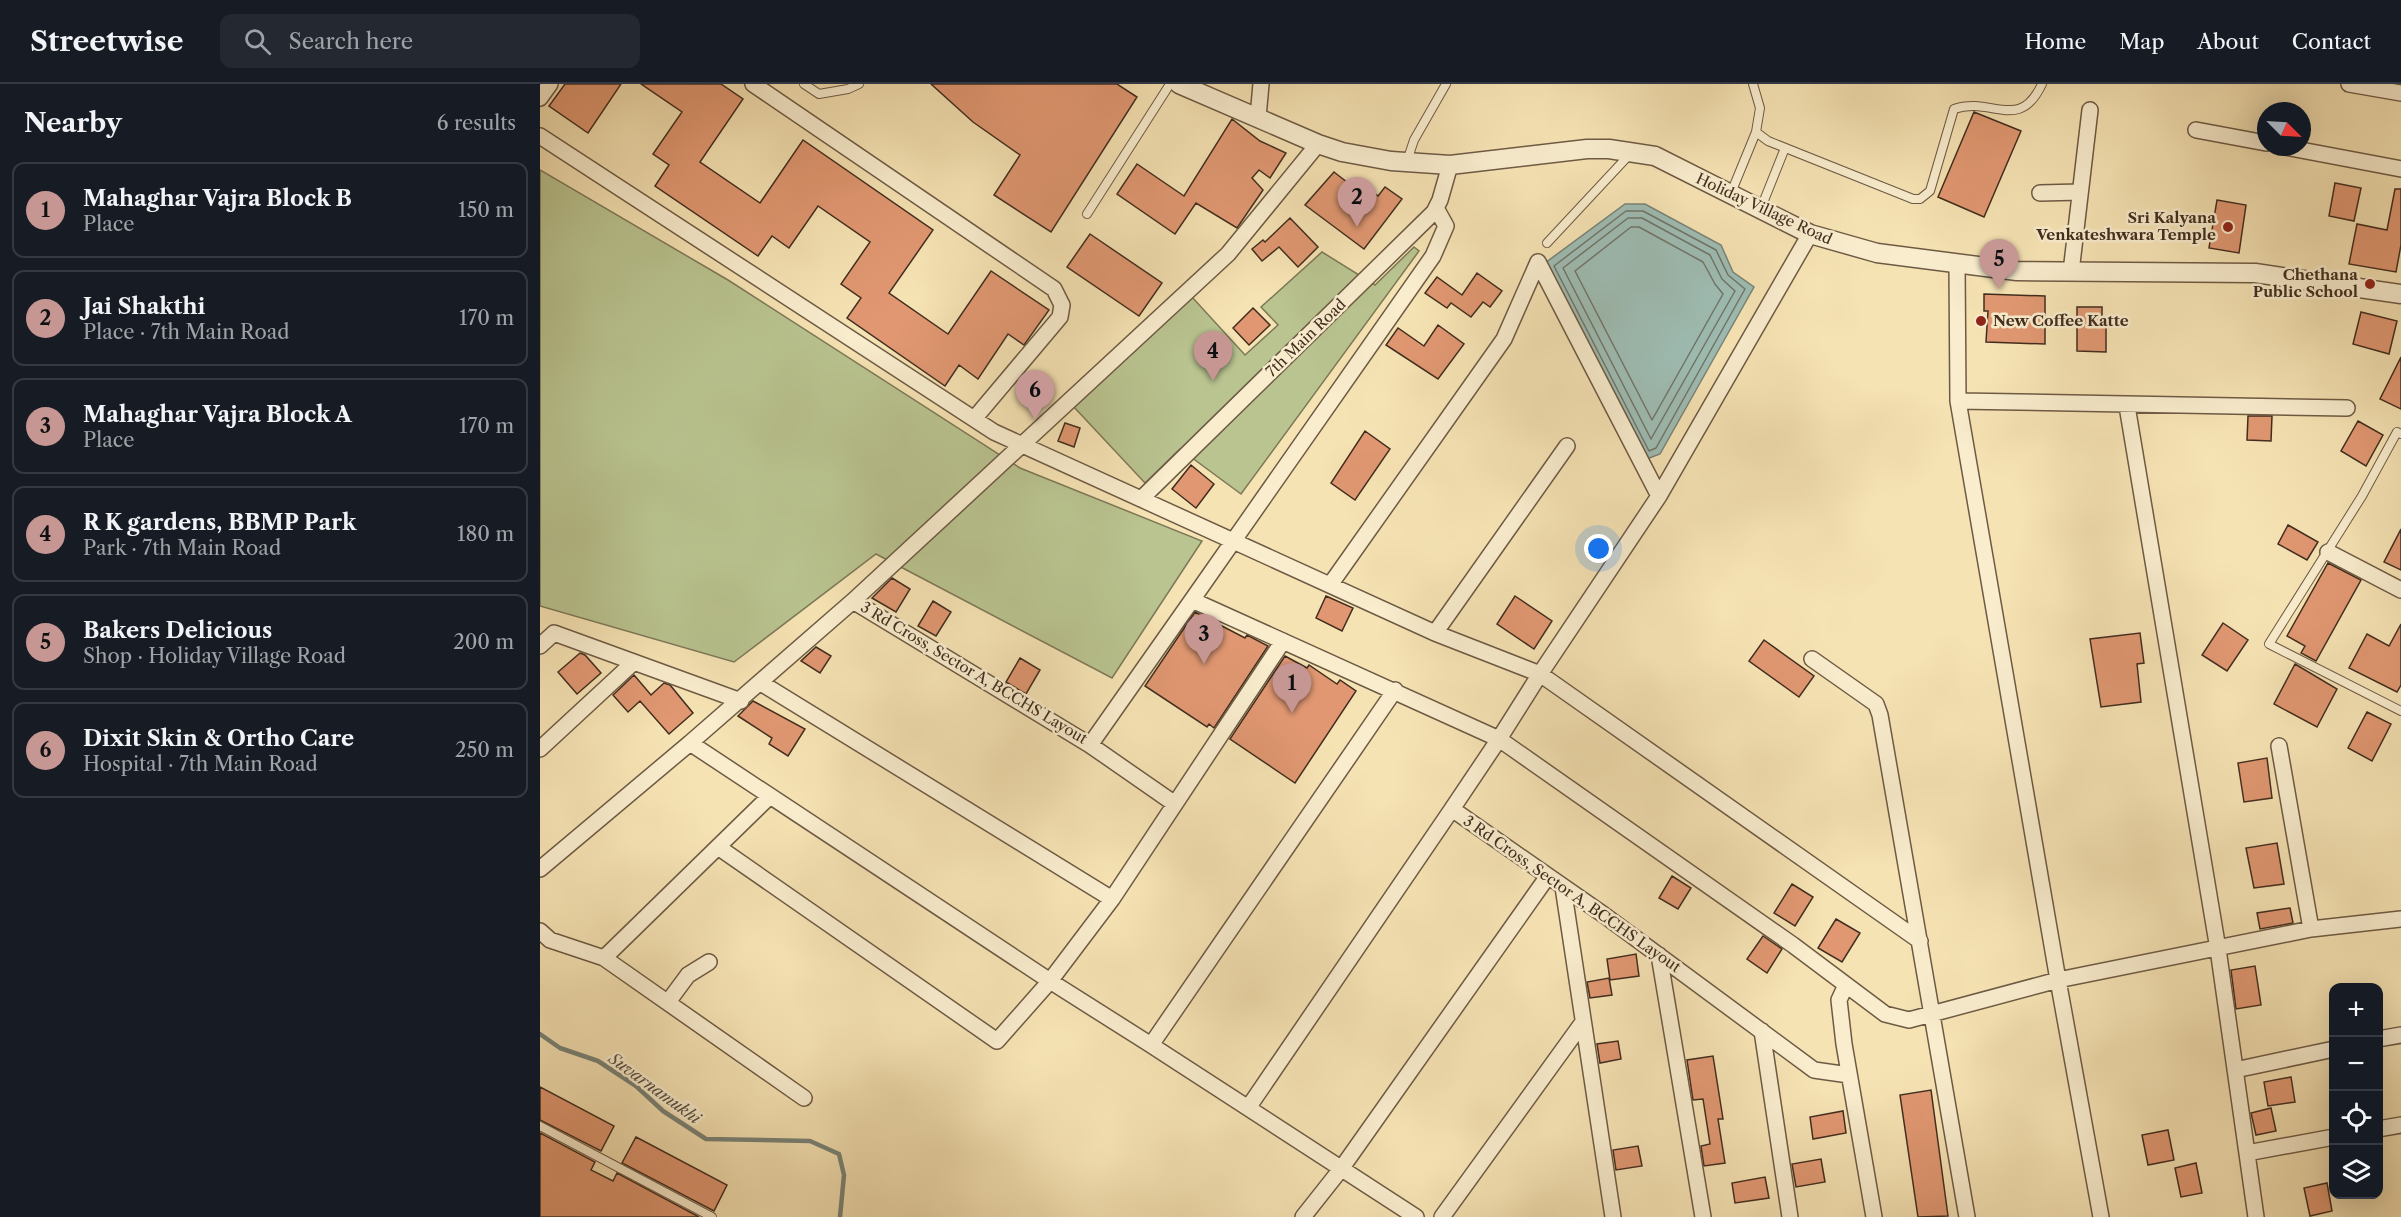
<!DOCTYPE html>
<html lang="en">
<head>
<meta charset="utf-8">
<style>
	:root { --surface:#171b24; --page:#242831; --text:#f1f3f6; --muted:#9ea1a6; --line:#363941; --accent:#c59692 }
	body { margin:0; font-family:"Libre Caslon Text",serif; background:var(--page); color:var(--text) }
	.controls { position:absolute; right:18px; bottom:18px; display:grid; overflow:hidden; border-radius:12px; box-shadow:0 6px 24px #0002 }
	.controls button { width:54px; height:54px; display:grid; place-items:center; padding:0; border:0; border-bottom:2px solid var(--line); background:var(--surface); color:var(--text); font:30px sans-serif }
	.compass { position:absolute; left:1717px; top:18px; width:54px; height:54px; border-radius:50%; background:var(--surface); box-shadow:0 6px 24px #0002; rotate:114deg }
	.you { position:absolute; left:1059px; top:465px; width:21px; height:21px; margin:-15px; border:4px solid #fff; border-radius:50%; background:#1a73e8; box-shadow:0 0 0 9px #1a73e833 }
	.badge { display:grid; place-items:center; width:39px; height:39px; border-radius:50%; background:var(--accent); color:#111; font-size:20px; font-weight:700 }
	.pin { position:absolute; translate:-50% -50px; filter:drop-shadow(0 2px 3px #0008) }
	.pin::after { content:''; position:absolute; top:32px; width:21px; height:18px; background:inherit; clip-path:polygon(0 0,100% 0,50% 100%) }
	.list { margin:0; padding:0; list-style:none }
	h2 { display:flex; justify-content:space-between; align-items:center; height:78px; margin:0; padding:0 24px; font-size:26px }
	h2 small { font-size:20px; font-weight:400; color:var(--muted) }
	.list li { display:grid; grid-template-columns:39px 1fr auto; gap:18px; align-items:center; box-sizing:border-box; height:96px; margin:0 12px 12px; padding:0 12px; border:2px solid var(--line); border-radius:12px }
	.list b { display:block; font-size:22px; white-space:nowrap }
	.list p { margin:0; font-size:20px; white-space:nowrap; color:var(--muted) }
	.list em { font-size:20px; font-style:normal; color:var(--muted) }
	.icon { flex:none; width:33px; height:33px; fill:none; stroke:currentColor; stroke-width:2; stroke-linecap:round; stroke-linejoin:round }
	.map { position:relative; flex:none; width:1861px; height:1133px; overflow:hidden }
	header { display:flex; align-items:center; gap:36px; box-sizing:border-box; height:84px; padding:0 30px; background:var(--surface); border-bottom:2px solid var(--line) }
	header strong { font-size:28px }
	nav { display:flex; gap:33px; margin-inline-start:auto; font-size:21px }
	.search { width:420px; height:54px; background:var(--page); display:flex; align-items:center; gap:15px; box-sizing:border-box; padding:0 21px; border-radius:12px; color:var(--muted); font-size:22px }
	main { display:flex }
	aside { flex:1; background:var(--surface) }
	.map>svg:first-child { display:block }
</style>
</head>
<body>
<header>
<strong>Streetwise</strong>
<div class="search"><svg class="icon" aria-label="search" viewBox="0 0 24 24"><circle cx="10" cy="10" r="6"/><path d="M15 15l6 6"/></svg>Search here</div>
<nav><a>Home</a><a>Map</a><a>About</a><a>Contact</a></nav>
</header>
<main>
<aside>
<h2>Nearby<small>6 results</small></h2>
<ul class="list">
<li><span class="badge">1</span><div><b>Mahaghar Vajra Block B</b><p>Place</p></div><em>150 m</em></li>
<li><span class="badge">2</span><div><b>Jai Shakthi</b><p>Place · 7th Main Road</p></div><em>170 m</em></li>
<li><span class="badge">3</span><div><b>Mahaghar Vajra Block A</b><p>Place</p></div><em>170 m</em></li>
<li><span class="badge">4</span><div><b>R K gardens, BBMP Park</b><p>Park · 7th Main Road</p></div><em>180 m</em></li>
<li><span class="badge">5</span><div><b>Bakers Delicious</b><p>Shop · Holiday Village Road</p></div><em>200 m</em></li>
<li><span class="badge">6</span><div><b>Dixit Skin &amp; Ortho Care</b><p>Hospital · 7th Main Road</p></div><em>250 m</em></li>
</ul>
</aside>
<div class="map">
<svg width="1861" height="1133" viewBox="0 0 1861 1133">
	<rect width="100%" height="100%" fill="#f6e3b4"/>
	<filter id="stains"><feTurbulence type="fractalNoise" baseFrequency=".00333" numOctaves="4"/><feColorMatrix values="0 0 0 0 .2 0 0 0 0 .09 0 0 0 0 .02 0 0 0 .5 -.17"/></filter>
	<radialGradient id="worn" r=".72"><stop offset=".6" stop-color="#630" stop-opacity="0"/><stop offset="1" stop-color="#630" stop-opacity=".3"/></radialGradient>
	<path fill="#b9c490" stroke="#7d7858" stroke-width="1.5" d="M0,86L188,196L480,384L662,457L572,594L336,470L194,578L0,522Z
		M874,163L879,167L701,410L640,365L605,399L533,322L652,213L705,271L738,241L721,223L782,168L835,201Z"/>
	<path fill="#9ebdb4" stroke="#798378" stroke-width="1.5" d="M1085,120H1105L1181,161L1193,188L1214,203L1120,370L1104,376L1005,179Z"/>
	<g fill="none" stroke-linecap="round" stroke-linejoin="round">
		<path stroke="#70756a" stroke-width="1.5" d="M1103,127L1176,166L1188,191L1205,205L1116,364L1109,367L1014,182L1086,127Z
			M1088,134H1102L1170,171L1182,195L1195,207L1111,355L1023,184Z
			M1091,143H1099L1163,178L1175,200L1183,210L1112,336L1035,187Z"/>
		<path stroke="#798378" stroke-width="4.5" d="M0,950L20,964L58,977L96,1002L123,1027L166,1055L270,1057L299,1070L304,1091L300,1133"/>
	</g>
	<path fill="#e19872" stroke="#412d1f" stroke-width="1.5" d="M25,0H81L48,49L9,22Z
		M101,0H181L203,15L160,78L220,119L263,56L393,146L349,209L408,250L451,187L509,226L484,261L468,250L438,295L419,281L405,302L307,234L321,214L301,200L330,158L278,122L249,164L232,152L218,172L115,102L129,81L113,70L142,28Z
		M391,0H577L597,13L511,148L454,111L480,71L433,38Z
		M1434,28L1481,47L1444,133L1398,113Z
		M692,35L720,57L746,69L730,94L719,86L712,94L723,106L697,144L656,119L635,150L577,110L597,80L644,112Z
		M794,88L812,102L817,96L838,112L845,103L862,115L824,165L765,121Z
		M1795,99L1821,104L1814,137L1789,132Z
		M1855,105H1861V161L1856,188L1809,180L1817,140L1847,146Z
		M1677,116L1706,121L1699,169L1669,164Z
		M750,134L778,163L758,183L739,163L722,177L712,165L723,156L725,158Z
		M550,150L622,199L599,232L527,183Z
		M937,189L962,207L950,223L943,218L931,233L911,219L907,224L885,209L897,193L922,211Z
		M1444,210L1505,212V260L1446,258L1448,227H1444Z
		M1537,223H1562V239L1566,240V268L1537,267Z
		M713,224L730,241L709,261L693,244Z
		M1821,228L1857,237L1849,270L1813,260Z
		M898,241L924,260L898,295L846,261L858,244L884,262Z
		M1861,273V325L1840,315Z
		M1708,332H1732L1731,357L1707,356Z
		M1818,337L1843,351L1826,382L1801,367Z
		M525,339L540,344L534,363L518,357Z
		M825,347L850,365L815,416L791,399Z
		M651,381L674,400L656,424L632,405Z
		M1748,441L1778,458L1767,476L1738,460Z
		M1861,445V486L1844,478Z
		M1788,479L1821,496L1776,577L1761,569L1765,562L1747,552Z
		M352,494L370,505L356,528L332,514Z
		M786,512L813,524L802,547L776,534Z
		M975,512L1012,537L994,565L957,540Z
		M393,517L411,528L396,552L378,542Z
		M655,528L705,554L707,551L728,562L674,644L669,640L667,643L605,602Z
		M1683,539L1708,556L1687,587L1662,571Z
		M1861,540V601L1857,608L1809,584L1827,550L1849,562Z
		M1600,549L1604,579L1597,580L1601,618L1561,623L1550,555Z
		M1224,556L1274,592L1259,613L1209,577Z
		M276,563L291,572L280,589L261,577Z
		M40,569L45,571L61,589L37,610L18,588Z
		M745,572L767,584L769,581L797,600L800,596L816,607L755,699L690,655Z
		M480,574L500,586L486,610L466,598Z
		M1755,580L1797,605L1777,643L1734,620Z
		M94,591L111,611L124,599L130,601L153,629L129,650L100,617L88,628L73,611Z
		M213,617L265,645L248,672L229,660L232,654L198,632Z
		M1827,628L1851,640L1832,677L1808,664Z
		M1727,674L1732,714L1704,718L1698,679Z
		M1737,759L1744,800L1714,804L1706,764Z
		M1132,792L1151,804L1138,825L1119,814Z
		M1252,800L1273,813L1255,842L1234,829Z
		M1750,824L1753,839L1720,845L1717,829Z
		M1296,835L1320,849L1302,878L1278,864Z
		M1223,852L1242,865L1227,889L1207,875Z
		M1096,870L1099,892L1070,896L1067,875Z
		M1715,882L1721,921L1696,925L1691,886Z
		M1069,894L1072,911L1050,914L1047,898Z
		M1078,957L1081,975L1060,979L1057,960Z
		M1173,972L1183,1035H1178L1185,1079L1164,1082L1161,1062L1170,1060L1163,1015L1153,1016L1147,976Z
		M1751,993L1755,1018L1728,1022L1724,998Z
		M0,1003L74,1042L61,1067L0,1036Z
		M1391,1006L1408,1132L1378,1133L1360,1011Z
		M1731,1024L1736,1047L1716,1051L1711,1029Z
		M1303,1027L1306,1049L1273,1055L1270,1033Z
		M1628,1046L1634,1076L1608,1081L1602,1051Z
		M0,1049L55,1078L51,1086L73,1097L77,1089L159,1133H0Z
		M96,1053L187,1101L174,1127L82,1079Z
		M1098,1062L1102,1082L1076,1086L1073,1066Z
		M1281,1075L1285,1098L1256,1103L1252,1080Z
		M1656,1079L1662,1109L1641,1113L1635,1084Z
		M1225,1093L1229,1114L1195,1119L1192,1099Z
		M1787,1099L1792,1127L1770,1132L1764,1104Z"/>
	<g fill="none" stroke-linecap="round" stroke-linejoin="round">
		<g stroke="#6e5a44" stroke-width="10">
			<path id="service" d="M264,0L279,10L308,5L319,0
				M1213,0L1220,24L1216,48L1228,57L1373,115H1380L1390,107L1414,25C1452,12 1479,49 1502,0
				M867,77L874,56L906,0
				M1191,109L1216,48
				M1221,124L1245,64
				M547,130L630,0
				M1007,159L1090,70
				M1861,350L1857,348L1822,412L1729,560L1861,627
				M0,1042L172,1133"/>
		</g>
		<g stroke="#6e5a44" stroke-width="18">
			<path id="minor" d="M213,0L514,205L522,221L520,233L434,335
				M1809,0L1861,9
				M0,14L10,0
				M718,33L721,0
				M1656,46L1726,59
				M0,52L454,348L895,549L1000,590L1119,412L1270,150
				M1745,63L1861,85
				M1500,109L1540,108
				M998,178L1119,412
				M1417,180L1418,317L1518,896L1561,1133
				M1531,188L1550,26
				M1418,317L1807,324
				M1587,322L1678,865L1716,1133
				M601,415L894,128L900,116L910,81
				M1788,468L1861,506
				M790,501L964,255L998,178
				M652,516L893,172L906,142L896,124
				M313,517L688,170L778,60
				M895,549L1027,362
				M0,562L14,549L201,617
				M1272,575L1336,620L1340,631L1427,1133
				M221,599L572,815L743,557
				M550,661L635,720
				M1739,662L1771,845
				M0,665L94,578
				M178,763L457,957L510,897L611,961L855,606
				M0,785L150,659
				M1023,803L1073,1133
				M572,815L510,897L150,659L313,517L550,661L652,516L959,655L912,725L1064,831L1274,986L1309,991
				M0,847L10,856L64,874L230,712
				M1380,857L1000,590L959,655L1253,861L1345,930L1369,936L1518,896L1771,845L1861,835
				M1119,871L1163,1133
				M64,874L264,1014
				M1306,901L1299,916L1304,960L1334,1133
				M128,918L148,891L169,878
				M1222,947L1250,1133
				M1838,955L1861,951
				M611,961L876,1133
				M1695,986L1794,965
				M708,1024L912,725
				M1838,1045L1861,1041
				M1707,1069L1794,1053
				M763,1133L801,1085L1008,792
				M902,1133L1043,938"/>
		</g>
		<g stroke="#6e5a44" stroke-width="21">
			<path id="tertiary" d="M639,0L778,60L802,68L851,77L910,81L1047,65H1069L1115,72L1270,150L1337,169L1477,187L1715,189L1861,210"/>
		</g>
		<use href="#service" stroke="#f9edce" stroke-width="8"/>
		<use href="#minor" stroke="#f9edce" stroke-width="15"/>
		<use href="#tertiary" stroke="#f9edce" stroke-width="18"/>
	</g>
	<g fill="#8f2418" stroke="#f9edce" stroke-width="2">
		<circle cx="1688" cy="143" r="6"/>
		<circle cx="1830" cy="200" r="6"/>
		<circle cx="1441" cy="237" r="6"/>
	</g>
	<g text-anchor="middle" stroke-width="5" stroke-linejoin="round" paint-order="stroke">
		<g font-size="15" fill="#412d1f" stroke="#f9edce">
			<text transform="translate(1224 125) rotate(25)" y="5">Holiday Village Road</text>
			<text transform="translate(766 254) rotate(-44)" y="5">7th Main Road</text>
			<text transform="translate(434 589) rotate(31)" y="5">3 Rd Cross, Sector A, BCCHS Layout</text>
			<text transform="translate(1032 810) rotate(35)" y="5">3 Rd Cross, Sector A, BCCHS Layout</text>
		</g>
		<g font-size="15" font-weight="bold" fill="#412d1f" stroke="#f9edce" text-anchor="end">
			<text x="1676" y="139">Sri Kalyana<tspan x="1676" dy="17">Venkateshwara Temple</tspan></text>
			<text x="1818" y="196">Chethana<tspan x="1818" dy="17">Public School</tspan></text>
			<text x="1453" y="242" text-anchor="start">New Coffee Katte</text>
		</g>
		<g font-size="16" font-style="italic" fill="#585144" stroke="#f9edce">
			<text transform="translate(115 1004) rotate(36)" y="6">Suvarnamukhi</text>
		</g>
	</g>
	<rect width="100%" height="100%" filter="url(#stains)"/>
	<rect width="100%" height="100%" fill="url(#worn)"/>
</svg>
<div class="controls">
<button>+</button>
<button>−</button>
<button><svg class="icon" aria-label="locate" viewBox="0 0 24 24"><circle cx="12" cy="12" r="6"/><path d="M12 2v4M12 18v4M2 12h4M18 12h4"/></svg></button>
<button><svg class="icon" aria-label="layers" viewBox="0 0 24 24"><path d="M12 4l9 5-9 5-9-5zM3 14l9 5 9-5"/></svg></button>
</div>
<svg class="compass" viewBox="-18 -18 36 36"><path d="M0-13l5 13h-10z" fill="#e53935"/><path d="M0 13l5-13h-10z" fill="#9ea1a6"/></svg>
<div class="you"></div>
<div class="pin badge" style="left:752px;top:629px">1</div>
<div class="pin badge" style="left:817px;top:143px">2</div>
<div class="pin badge" style="left:664px;top:580px">3</div>
<div class="pin badge" style="left:673px;top:297px">4</div>
<div class="pin badge" style="left:1459px;top:205px">5</div>
<div class="pin badge" style="left:495px;top:336px">6</div>
</div>
</main>
</body>
</html>
